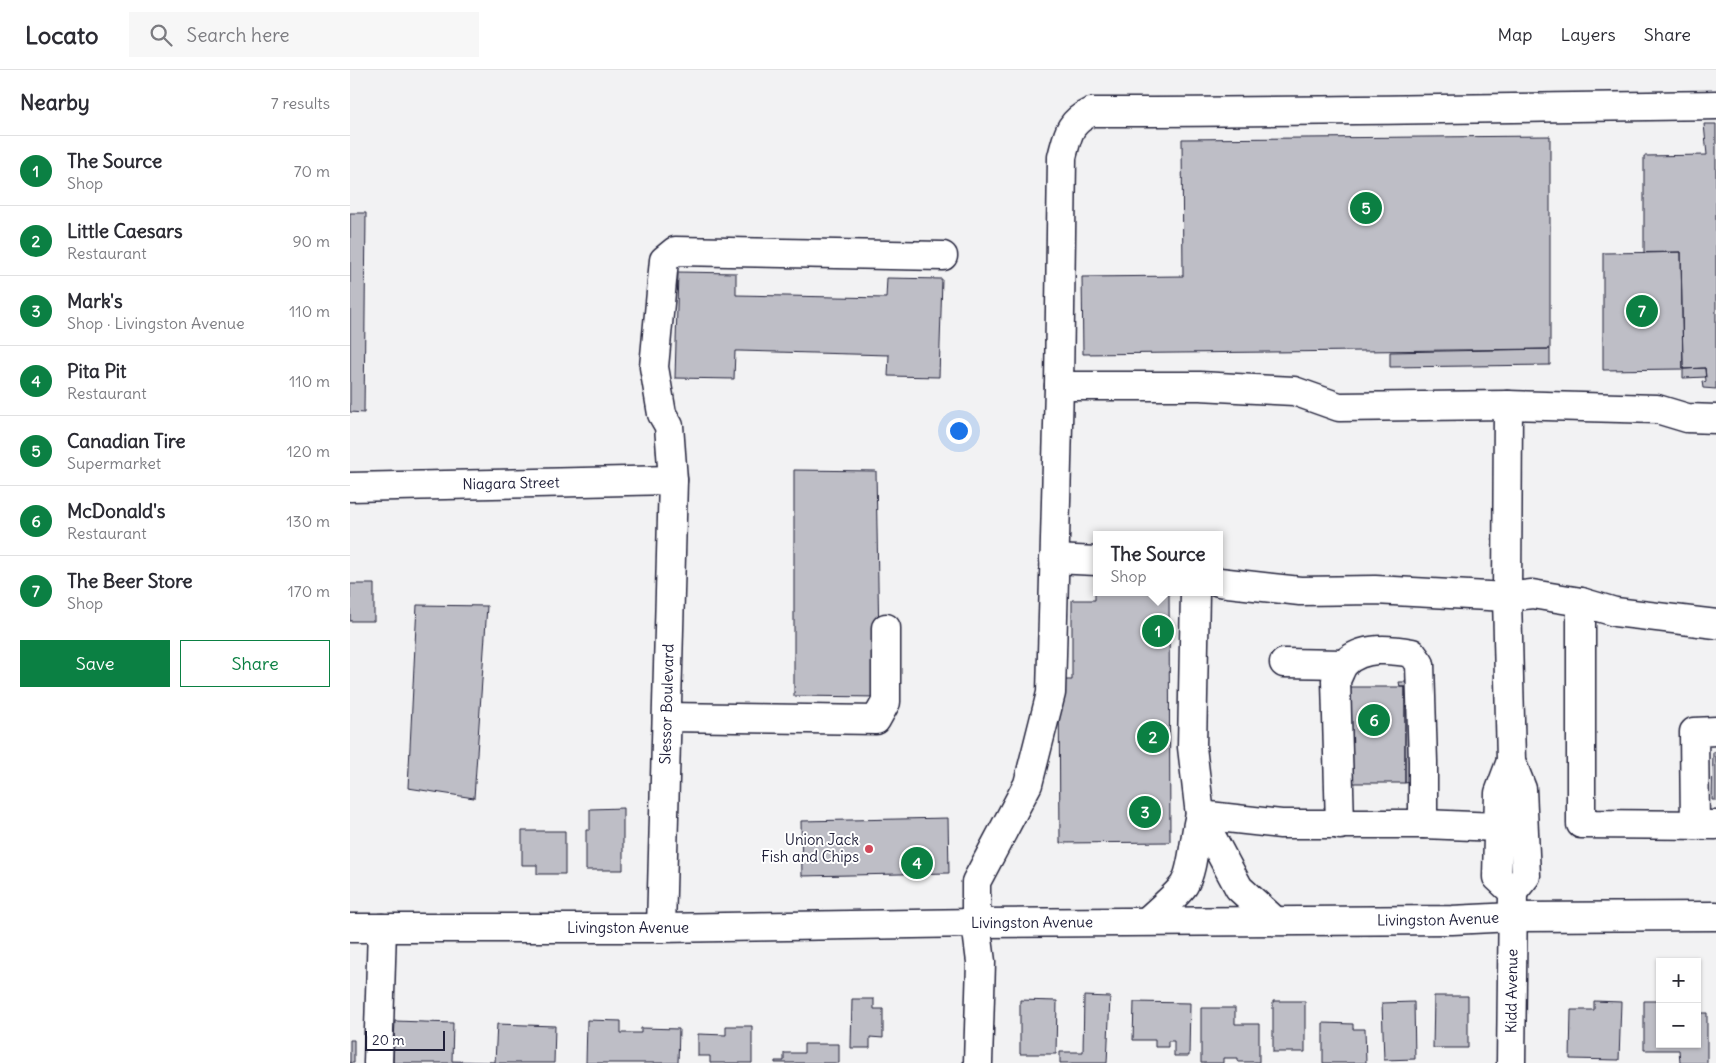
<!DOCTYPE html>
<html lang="en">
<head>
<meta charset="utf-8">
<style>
	:root { --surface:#fff; --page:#f7f7f7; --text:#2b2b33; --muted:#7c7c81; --line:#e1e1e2; --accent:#0b8043 }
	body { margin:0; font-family:Delius,sans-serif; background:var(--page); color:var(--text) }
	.controls { position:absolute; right:15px; bottom:15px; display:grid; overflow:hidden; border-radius:0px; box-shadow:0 1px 4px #0004 }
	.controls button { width:45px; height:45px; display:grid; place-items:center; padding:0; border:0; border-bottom:1px solid var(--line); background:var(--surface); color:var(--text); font:25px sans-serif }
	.scale { position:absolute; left:15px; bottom:12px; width:80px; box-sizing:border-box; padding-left:5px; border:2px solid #22223b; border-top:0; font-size:14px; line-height:18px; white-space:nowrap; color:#22223b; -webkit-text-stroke:4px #fff; paint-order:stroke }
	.you { position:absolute; left:608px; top:360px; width:18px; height:18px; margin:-12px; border:4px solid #fff; border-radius:50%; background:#1a73e8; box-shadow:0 0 0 8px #1a73e833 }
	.badge { display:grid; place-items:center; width:32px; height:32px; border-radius:50%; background:var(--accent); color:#fff; font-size:16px; font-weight:700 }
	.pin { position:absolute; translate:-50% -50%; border:2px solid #fff; box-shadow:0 1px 5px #0006 }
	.popup { position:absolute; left:743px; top:461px; width:130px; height:65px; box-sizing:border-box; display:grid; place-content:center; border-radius:0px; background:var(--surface); filter:drop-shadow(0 1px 4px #0005); font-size:16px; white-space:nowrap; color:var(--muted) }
	.popup b { font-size:19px; color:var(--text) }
	.popup::after { content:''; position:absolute; left:50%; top:100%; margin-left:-10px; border:10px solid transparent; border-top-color:var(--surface) }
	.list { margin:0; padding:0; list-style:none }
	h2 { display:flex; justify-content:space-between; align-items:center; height:65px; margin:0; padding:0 20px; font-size:21px }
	h2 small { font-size:16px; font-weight:400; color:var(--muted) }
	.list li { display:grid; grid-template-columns:32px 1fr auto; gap:15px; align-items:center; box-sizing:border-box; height:70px; padding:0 20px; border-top:1px solid var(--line) }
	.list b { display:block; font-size:19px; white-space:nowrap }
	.list p { margin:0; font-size:16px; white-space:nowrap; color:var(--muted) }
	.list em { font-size:16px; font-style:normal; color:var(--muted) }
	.actions { display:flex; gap:10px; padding:15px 20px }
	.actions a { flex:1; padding:11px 0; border:1px solid var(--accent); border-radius:0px; text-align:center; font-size:18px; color:var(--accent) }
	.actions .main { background:var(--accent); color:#fff }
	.icon { flex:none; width:28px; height:28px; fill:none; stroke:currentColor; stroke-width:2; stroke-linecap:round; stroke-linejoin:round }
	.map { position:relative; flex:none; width:1366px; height:993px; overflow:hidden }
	header { display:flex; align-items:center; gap:30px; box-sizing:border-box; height:70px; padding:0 25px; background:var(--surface); border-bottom:1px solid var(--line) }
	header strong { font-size:24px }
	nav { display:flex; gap:28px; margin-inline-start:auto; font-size:18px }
	.search { width:350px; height:45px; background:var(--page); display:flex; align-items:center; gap:12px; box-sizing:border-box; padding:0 18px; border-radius:0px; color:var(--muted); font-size:19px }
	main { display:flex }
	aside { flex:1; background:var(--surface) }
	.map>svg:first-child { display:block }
</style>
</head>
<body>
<header>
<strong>Locato</strong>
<div class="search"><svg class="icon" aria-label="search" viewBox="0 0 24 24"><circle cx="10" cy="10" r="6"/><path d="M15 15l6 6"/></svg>Search here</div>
<nav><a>Map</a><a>Layers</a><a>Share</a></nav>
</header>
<main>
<aside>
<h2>Nearby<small>7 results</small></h2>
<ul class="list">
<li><span class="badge">1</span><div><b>The Source</b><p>Shop</p></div><em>70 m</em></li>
<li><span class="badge">2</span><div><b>Little Caesars</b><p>Restaurant</p></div><em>90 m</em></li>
<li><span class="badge">3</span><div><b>Mark's</b><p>Shop · Livingston Avenue</p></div><em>110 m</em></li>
<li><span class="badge">4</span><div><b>Pita Pit</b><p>Restaurant</p></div><em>110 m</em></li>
<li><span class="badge">5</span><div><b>Canadian Tire</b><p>Supermarket</p></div><em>120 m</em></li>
<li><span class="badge">6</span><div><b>McDonald's</b><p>Restaurant</p></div><em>130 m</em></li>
<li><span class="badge">7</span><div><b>The Beer Store</b><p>Shop</p></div><em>170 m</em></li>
</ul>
<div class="actions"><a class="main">Save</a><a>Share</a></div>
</aside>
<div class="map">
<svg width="1366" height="993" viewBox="0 0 1366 993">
	<rect width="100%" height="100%" fill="#f2f2f3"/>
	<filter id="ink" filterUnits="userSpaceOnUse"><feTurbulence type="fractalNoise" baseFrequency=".02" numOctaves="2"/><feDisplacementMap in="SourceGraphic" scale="10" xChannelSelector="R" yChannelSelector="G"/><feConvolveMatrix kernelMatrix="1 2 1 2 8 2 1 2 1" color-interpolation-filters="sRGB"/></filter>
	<g filter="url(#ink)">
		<path fill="#bebec6" stroke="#22223b" d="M1354,54H1366V319L1353,318L1352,311L1356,312L1355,298L1333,299L1331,182L1294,183V86L1357,85Z
			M1200,66V279L733,284L732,207L833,206L832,69Z
			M0,143H16L14,343L0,342Z
			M1331,182L1333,299L1253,300V183Z
			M328,202L386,203V225L536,228L537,208L592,209L589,307L538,306L539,285L389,281H385L384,309L325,308Z
			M1200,279V295L1040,297V282Z
			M1355,298L1356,307L1333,308V299Z
			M444,400L526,401L530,627L444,626Z
			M0,514H24V551H0Z
			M745,515H747V522H819L820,772L710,773L709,610H722V530H745Z
			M67,535L137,536L124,728L58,718Z
			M1049,612H1059L1061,712L1055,713V617H1050Z
			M994,617H1055V713H1001Z
			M1363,682H1366V730H1362Z
			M273,738V800H236V760H240V739Z
			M598,748L599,803L452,806L451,751Z
			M172,761H215V804H187V795H172Z
			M734,926L760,927L757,993H710V982H733Z
			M1084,926H1118V978H1083Z
			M502,929H524V939H533V968L520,967V978H501Z
			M670,930L707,931L706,984H670Z
			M923,931H955V982H923Z
			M1244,931L1271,932L1269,990L1220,989L1221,940H1244Z
			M1294,931H1310V974H1347V943H1357V993H1330L1329,980H1294Z
			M784,932L840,933L839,986H824V971H818V977H805V970H783Z
			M1064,932L1065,989L1034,990L1032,933Z
			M851,938H885V954H909V992H888V988H873V993H851Z
			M237,950L271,951V963H291V958L329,959L328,993H236Z
			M45,951L103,953L102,991L145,992L147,954L205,956L204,993H43Z
			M973,953L1003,954V959H1015L1016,993H973Z
			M376,956H402V993H360V986H348V964L376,965Z
			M0,970H4V993H0Z
			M454,974H489V993H425V991H434V983H454Z"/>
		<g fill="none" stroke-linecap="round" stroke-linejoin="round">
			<g stroke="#22223b" stroke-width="31">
				<g id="minor">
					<path d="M709,316L712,87C718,65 718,53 741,42C949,42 1158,38 1366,35"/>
					<path d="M1158,335L1157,527L1161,691L1172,719L1176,806L1163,822"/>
					<path id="s1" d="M0,417L323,410"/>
					<path d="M704,489L747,491"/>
					<path d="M869,512L950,521L1025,520L1157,527L1182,524L1231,532L1265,542L1366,554"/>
					<path d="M845,522L842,677L850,745L889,818L924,850"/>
					<path d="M1231,532V754L1366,755"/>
					<path d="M934,593L994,594"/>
					<path d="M317,647L526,650L536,632V558"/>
					<path d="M850,745L931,754H1073L1148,757"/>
					<path d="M990,755L986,610C989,605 991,597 995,593C1013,576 1040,579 1062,583L1070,594L1073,692V754"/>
					<path d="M1345,755L1344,662L1366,661"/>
					<path d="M797,851C807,842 827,825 834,815C844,799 844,765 850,745"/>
					<path id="s2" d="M311,858L323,410L319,356L312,344L304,297L314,190L325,181L593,186"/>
					<path d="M28,993L32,858"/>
					<path d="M628,993L631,892L626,853V812L678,714L701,623L709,316H850L944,321L989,337L1158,335L1307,339L1337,348L1366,349"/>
					<path id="s3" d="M1161,993L1163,822L1147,807L1149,723L1161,691"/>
				</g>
			</g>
			<g stroke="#22223b" stroke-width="31">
				<g id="major">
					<path id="s4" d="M0,858H311L626,853L1102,850L1163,847L1366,846"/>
				</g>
			</g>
			<use href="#minor" stroke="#fff" stroke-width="28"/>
			<use href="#major" stroke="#fff" stroke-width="28"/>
		</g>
	</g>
	<circle fill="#d1495b" stroke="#fff" stroke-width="2" cx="519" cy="779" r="5"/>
	<g text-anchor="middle" stroke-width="4" stroke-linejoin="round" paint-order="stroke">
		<g font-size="15" fill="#22223b" stroke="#fff">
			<text dy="5" stroke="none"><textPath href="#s1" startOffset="161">Niagara Street</textPath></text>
			<text dy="5" stroke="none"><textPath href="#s2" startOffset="224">Slessor Boulevard</textPath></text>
			<text dy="5" stroke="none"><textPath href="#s4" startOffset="1088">Livingston Avenue</textPath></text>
			<text dy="5" stroke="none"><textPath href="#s4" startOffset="682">Livingston Avenue</textPath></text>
			<text dy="5" stroke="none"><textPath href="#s4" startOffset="278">Livingston Avenue</textPath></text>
			<text dy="5" stroke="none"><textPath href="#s3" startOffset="72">Kidd Avenue</textPath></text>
		</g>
		<g font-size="15" fill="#22223b" stroke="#fff" text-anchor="end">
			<text x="509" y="775">Union Jack<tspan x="509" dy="17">Fish and Chips</tspan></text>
		</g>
	</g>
</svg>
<div class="controls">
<button>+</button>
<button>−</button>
</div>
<div class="scale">20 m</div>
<div class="you"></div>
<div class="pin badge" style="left:808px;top:561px">1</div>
<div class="popup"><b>The Source</b>Shop</div>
<div class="pin badge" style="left:803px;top:667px">2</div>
<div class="pin badge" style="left:795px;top:742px">3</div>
<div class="pin badge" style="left:567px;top:793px">4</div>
<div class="pin badge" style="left:1016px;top:138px">5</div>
<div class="pin badge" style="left:1024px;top:650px">6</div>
<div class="pin badge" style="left:1292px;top:241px">7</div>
</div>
</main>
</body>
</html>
